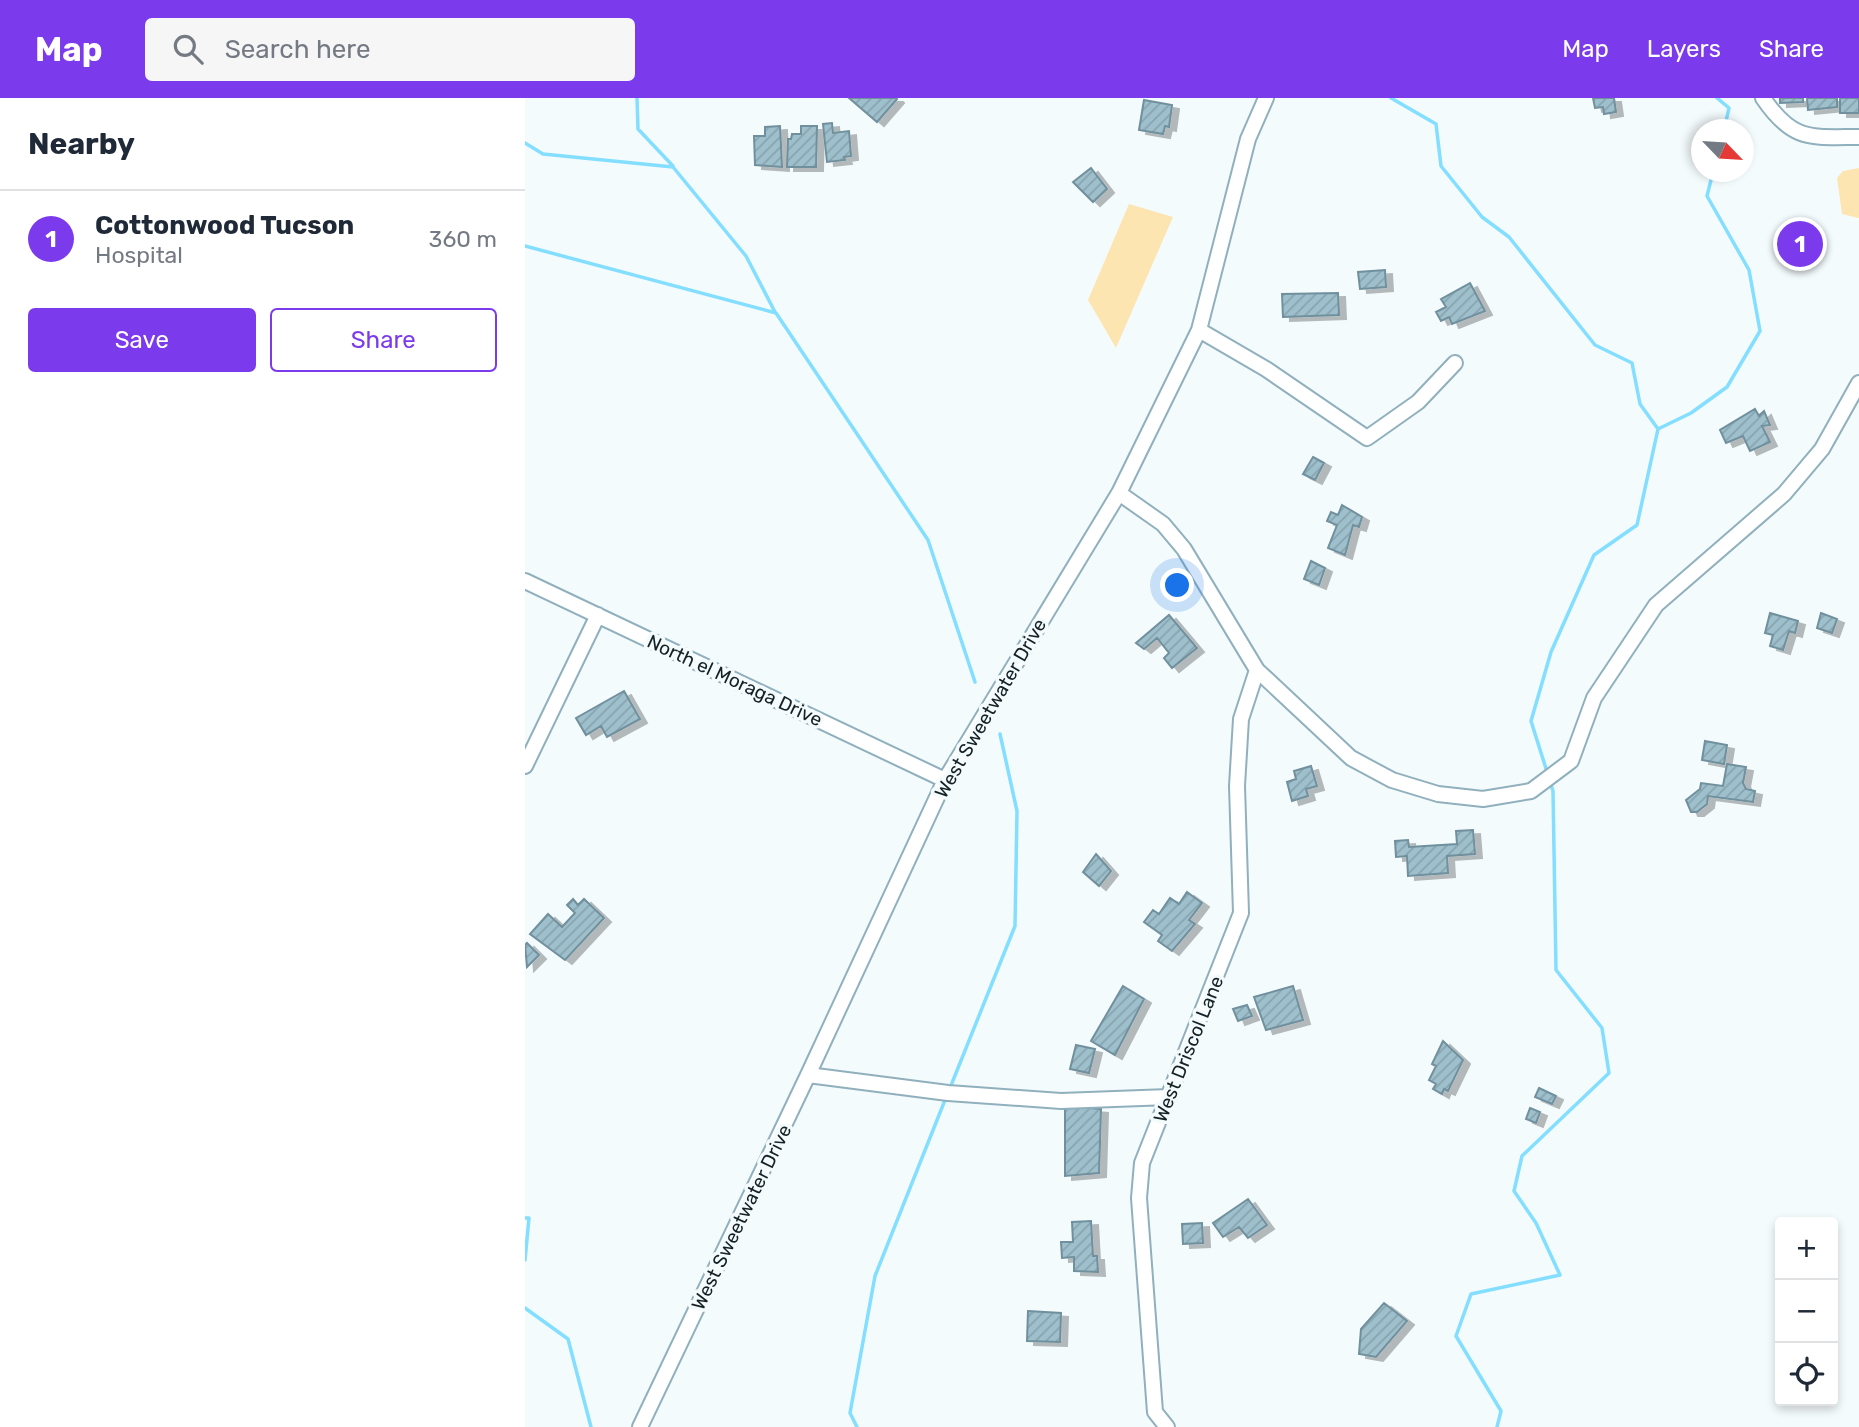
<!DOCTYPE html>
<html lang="en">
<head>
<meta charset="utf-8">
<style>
	:root { --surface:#fff; --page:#f6f6f7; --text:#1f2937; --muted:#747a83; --line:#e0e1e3; --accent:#7c3aed }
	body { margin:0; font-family:Rubik,sans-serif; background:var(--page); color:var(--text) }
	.controls { position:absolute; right:21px; bottom:21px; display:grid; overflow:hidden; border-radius:7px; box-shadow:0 4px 10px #0003 }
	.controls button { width:63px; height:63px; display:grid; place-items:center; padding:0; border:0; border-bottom:2px solid var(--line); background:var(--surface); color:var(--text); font:35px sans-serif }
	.compass { position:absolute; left:1166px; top:21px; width:63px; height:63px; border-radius:50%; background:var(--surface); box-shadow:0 4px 10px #0003; rotate:115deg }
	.you { position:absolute; left:653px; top:488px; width:24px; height:24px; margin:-18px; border:5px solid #fff; border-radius:50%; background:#1a73e8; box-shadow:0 0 0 10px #1a73e833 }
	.badge { display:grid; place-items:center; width:46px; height:46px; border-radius:50%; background:var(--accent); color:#fff; font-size:23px; font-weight:700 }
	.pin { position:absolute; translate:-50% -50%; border:4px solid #fff; box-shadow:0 2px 7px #0006 }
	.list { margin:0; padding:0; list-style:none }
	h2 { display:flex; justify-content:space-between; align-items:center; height:91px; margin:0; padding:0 28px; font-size:30px }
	h2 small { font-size:23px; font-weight:400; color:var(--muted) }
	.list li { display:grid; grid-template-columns:46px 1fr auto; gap:21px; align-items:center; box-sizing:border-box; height:98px; padding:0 28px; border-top:2px solid var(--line) }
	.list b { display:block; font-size:26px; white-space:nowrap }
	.list p { margin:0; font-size:23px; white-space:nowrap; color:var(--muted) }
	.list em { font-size:23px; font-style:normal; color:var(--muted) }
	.actions { display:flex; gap:14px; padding:21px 28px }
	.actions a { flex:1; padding:16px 0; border:2px solid var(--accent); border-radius:7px; text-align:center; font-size:24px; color:var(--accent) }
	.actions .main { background:var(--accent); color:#fff }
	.icon { flex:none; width:38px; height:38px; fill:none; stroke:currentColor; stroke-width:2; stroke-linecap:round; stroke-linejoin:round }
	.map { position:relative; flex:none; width:1334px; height:1329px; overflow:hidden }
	header { display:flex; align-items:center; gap:42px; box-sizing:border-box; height:98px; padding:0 35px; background:var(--accent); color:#fff }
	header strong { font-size:33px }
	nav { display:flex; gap:38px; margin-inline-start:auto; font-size:24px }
	.search { width:490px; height:63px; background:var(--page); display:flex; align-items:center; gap:18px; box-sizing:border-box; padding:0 24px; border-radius:7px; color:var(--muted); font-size:26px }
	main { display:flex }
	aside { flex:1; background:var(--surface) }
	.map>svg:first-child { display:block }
</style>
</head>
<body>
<header>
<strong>Map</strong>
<div class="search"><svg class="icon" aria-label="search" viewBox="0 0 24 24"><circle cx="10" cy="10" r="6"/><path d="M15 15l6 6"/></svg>Search here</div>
<nav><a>Map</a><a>Layers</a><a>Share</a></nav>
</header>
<main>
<aside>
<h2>Nearby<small></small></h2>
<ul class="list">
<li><span class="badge">1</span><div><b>Cottonwood Tucson</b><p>Hospital</p></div><em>360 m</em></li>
</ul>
<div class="actions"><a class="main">Save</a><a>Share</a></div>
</aside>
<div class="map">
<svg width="1334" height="1329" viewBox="0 0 1334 1329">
	<defs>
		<pattern id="building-hatch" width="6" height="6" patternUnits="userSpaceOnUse" patternTransform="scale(1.75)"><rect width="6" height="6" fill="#9ebfcc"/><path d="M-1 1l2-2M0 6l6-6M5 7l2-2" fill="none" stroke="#87a4af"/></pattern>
		<filter id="shadow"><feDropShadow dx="7" dy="4" stdDeviation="0" flood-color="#0004"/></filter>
	</defs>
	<rect width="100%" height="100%" fill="#f4fbfd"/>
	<path fill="#fde5b2" d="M1334,70V120H1333L1317,116L1312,80L1318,73Z
		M604,106L648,119L591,250L563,202Z"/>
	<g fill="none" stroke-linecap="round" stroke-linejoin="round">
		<path stroke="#83deff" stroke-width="3.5" d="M112,0L113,31L148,68
			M866,0L911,26L916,68L957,119L984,139L1070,247L1107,265L1115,306L1133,331L1112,427L1069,457L1026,554L1006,623L1023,677
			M1192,0L1204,10L1199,32
			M0,45L18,56L148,69L221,158L250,214
			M0,148L251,215L403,442L450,584
			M1133,331L1166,315L1202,289L1235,233L1224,172L1182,98L1188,74
			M425,990L490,828L492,713L475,636
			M0,1120H4L0,1162
			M0,1210L43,1241L66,1329
			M332,1329L325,1315L350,1178L422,997
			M972,1329L976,1313L931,1238L946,1196L1035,1177L1011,1125L989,1093L997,1058L1084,975L1077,930L1031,872L1028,693L1025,684"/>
	</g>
	<path fill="url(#building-hatch)" stroke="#71909d" stroke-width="2" filter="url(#shadow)" d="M324,0H371L372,1L352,24Z
		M1068,0H1089L1091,14L1079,16L1078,9L1070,10Z
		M1255,0H1278V4L1255,5Z
		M1282,0H1312V9L1283,12Z
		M1315,0H1334V15H1315Z
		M619,2L647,7L644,29L640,28L638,36L614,32Z
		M307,25L308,35L324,33L326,58L319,59L320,62L302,64L298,26Z
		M255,28L257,69L230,67L229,38H240V29Z
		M276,28H292L291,69H262L263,41H266L267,36H276Z
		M566,70L582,91L568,104L548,84Z
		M860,172L861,189L835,191L833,174Z
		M945,185L960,213L927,226L924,219L916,223L911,214L921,209L916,201Z
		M813,195L814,217L758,219L757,196Z
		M1230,311L1234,318L1239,313L1245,327L1237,328L1245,344L1225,353L1218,338L1201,345L1195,332Z
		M788,359L799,365L790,382L778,376Z
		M817,407L837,419L834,429L828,427L820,457L803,450L812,427L802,423L806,414L813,417Z
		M786,463L800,470L794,487L779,481Z
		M1245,515L1273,523L1270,535L1264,533L1258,552L1245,548L1248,537L1240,535Z
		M1296,515L1312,521L1307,535L1292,530Z
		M644,517L672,550L647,570L639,560L644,555L632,540L619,551L611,545Z
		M99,593L115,621L82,639L76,628L61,637L51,620Z
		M1180,643L1202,647L1199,666L1177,662Z
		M1202,666L1221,669L1218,685L1221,691L1230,693L1228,704L1183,698L1182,706L1172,714H1166L1161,702L1175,691L1176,685L1198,688Z
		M786,668L792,688L781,691L783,698L767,703L762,684L771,681L769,673Z
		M948,732L950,756L922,758L923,775L883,778L882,758L871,759L870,743L883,742L884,749L932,746L931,733Z
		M571,756L586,773L574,788L558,774Z
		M662,794L677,805L664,822L670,826L647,853L633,843L637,837L619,824L628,812L634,816L645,800L654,806Z
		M48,801L53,807L59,801L79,820L40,862L5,836L23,816L37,829L50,815L42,807Z
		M2,845L14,857L2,869L0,847Z
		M598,888L619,901L590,957L566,943Z
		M768,888L778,922L741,932L729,899Z
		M722,907L727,918L713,923L708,911Z
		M918,943L938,962L923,993L919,991L917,996L908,991L911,986L904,982L911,968L907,966Z
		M551,947L570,951L564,975L545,971Z
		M1014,990L1031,998L1027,1006L1010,999Z
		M540,1008L576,1011L574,1075L540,1078Z
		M1005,1010L1015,1014L1011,1025L1001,1021Z
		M723,1101L742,1127L723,1140L714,1129L698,1139L688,1125Z
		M566,1123L568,1158H572L573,1174L549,1173V1159L537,1160L536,1144H548L547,1124Z
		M677,1125L678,1145L658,1146L657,1126Z
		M859,1205L882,1223L851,1259L834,1256L836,1231Z
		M503,1213L536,1215L535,1244L502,1243Z"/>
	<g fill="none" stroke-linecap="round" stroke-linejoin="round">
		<g stroke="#90b0bd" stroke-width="18">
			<path id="minor" d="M1238,0C1268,44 1285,39 1334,39
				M674,232L741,271L842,340L893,304L930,265
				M594,395L638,426L659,451L732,572L826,660L867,682L913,696L958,701L1006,693L1046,663L1069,600L1131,507L1259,396L1297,351L1334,285
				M0,483L420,682
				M0,668L73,517
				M283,977L423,995L536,1003L644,999
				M115,1329L283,977L420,682L594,395L674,232L723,41L741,0
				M642,1329L630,1314L614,1100L617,1065L716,815L712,688L716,621L732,572"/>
		</g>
		<use href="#minor" stroke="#fff" stroke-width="14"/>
	</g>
	<g text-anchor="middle" stroke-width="7" stroke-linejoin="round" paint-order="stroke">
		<g font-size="19" fill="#142125" stroke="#f4fbfd">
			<text transform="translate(210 582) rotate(25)" y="7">North el Moraga Drive</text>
			<text transform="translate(465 610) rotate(-60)" y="7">West Sweetwater Drive</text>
			<text transform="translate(663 951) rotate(-68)" y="7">West Driscol Lane</text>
			<text transform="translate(216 1119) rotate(-64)" y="7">West Sweetwater Drive</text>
		</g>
	</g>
</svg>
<div class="controls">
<button>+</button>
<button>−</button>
<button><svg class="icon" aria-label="locate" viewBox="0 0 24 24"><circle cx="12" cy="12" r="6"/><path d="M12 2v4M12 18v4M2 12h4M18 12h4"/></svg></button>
</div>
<svg class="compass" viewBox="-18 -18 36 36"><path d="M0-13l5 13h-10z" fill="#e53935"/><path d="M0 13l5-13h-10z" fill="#747a83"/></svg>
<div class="you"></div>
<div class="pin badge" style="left:1275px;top:146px">1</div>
</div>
</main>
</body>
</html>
